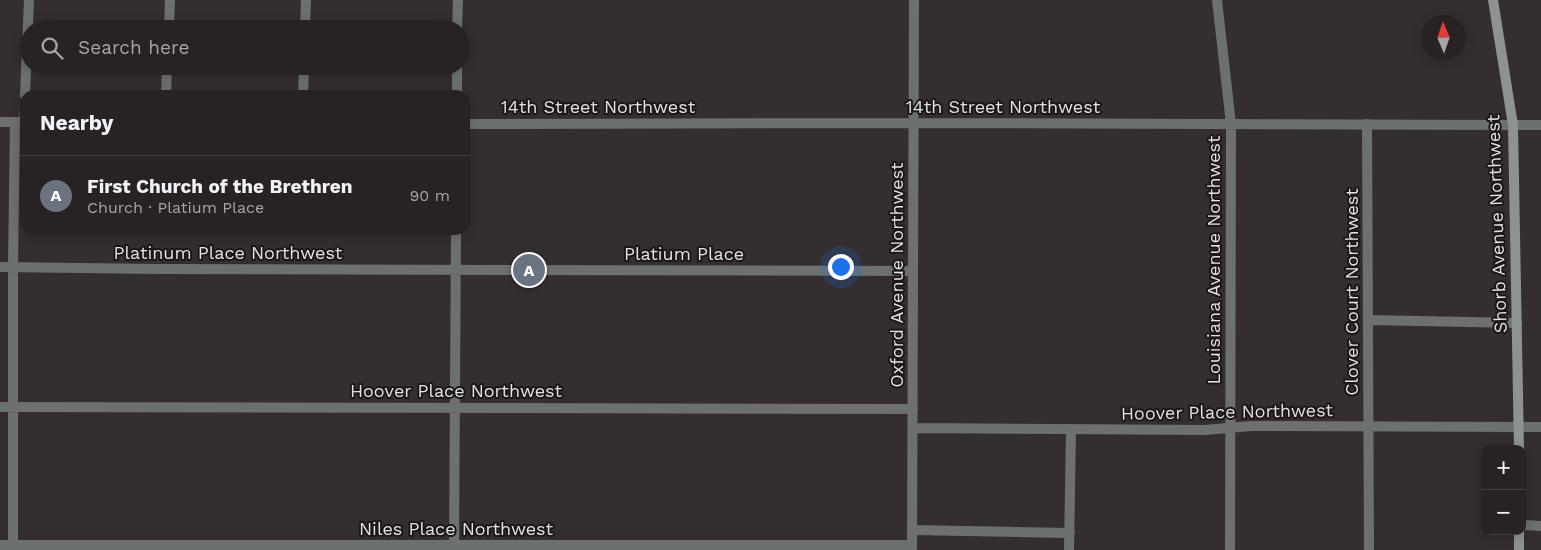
<!DOCTYPE html>
<html lang="en">
<head>
<meta charset="utf-8">
<style>
	:root { --surface:#282225; --page:#302a2d; --text:#f1f3f6; --muted:#a5a4a7; --line:#443f42; --accent:#5dceb8 }
	body { margin:0; font-family:"Work Sans",sans-serif; background:var(--page); color:var(--text) }
	.controls { position:absolute; right:15px; bottom:15px; display:grid; overflow:hidden; border-radius:10px; box-shadow:0 2px 12px #0003 }
	.controls button { width:45px; height:45px; display:grid; place-items:center; padding:0; border:0; border-bottom:1px solid var(--line); background:var(--surface); color:var(--text); font:25px sans-serif }
	.compass { position:absolute; left:1421px; top:15px; width:45px; height:45px; border-radius:50%; background:var(--surface); box-shadow:0 2px 12px #0003; rotate:358deg }
	.you { position:absolute; left:840px; top:266px; width:18px; height:18px; margin:-12px; border:4px solid #fff; border-radius:50%; background:#1a73e8; box-shadow:0 0 0 8px #1a73e833 }
	.badge { display:grid; place-items:center; width:32px; height:32px; border-radius:50%; background:var(--accent); color:#fff; font-size:16px; font-weight:700 }
	.pin { position:absolute; translate:-50% -50%; border:2px solid #fff; box-shadow:0 1px 5px #0006 }
	.list { margin:0; padding:0; list-style:none }
	h2 { display:flex; justify-content:space-between; align-items:center; height:65px; margin:0; padding:0 20px; font-size:21px }
	h2 small { font-size:16px; font-weight:400; color:var(--muted) }
	.list li { display:grid; grid-template-columns:32px 1fr auto; gap:15px; align-items:center; box-sizing:border-box; height:80px; padding:0 20px; border-top:1px solid var(--line) }
	.list b { display:block; font-size:19px; white-space:nowrap }
	.list p { margin:0; font-size:16px; white-space:nowrap; color:var(--muted) }
	.list em { font-size:16px; font-style:normal; color:var(--muted) }
	.icon { flex:none; width:28px; height:28px; fill:none; stroke:currentColor; stroke-width:2; stroke-linecap:round; stroke-linejoin:round }
	.map { position:relative; flex:none; width:1541px; height:550px; overflow:hidden }
	.search { position:absolute; background:var(--surface); box-shadow:0 2px 12px #0003; left:20px; top:20px; width:450px; height:55px; display:flex; align-items:center; gap:12px; box-sizing:border-box; padding:0 18px; border-radius:28px; color:var(--muted); font-size:19px }
	.panel { position:absolute; background:var(--surface); box-shadow:0 2px 12px #0003; left:20px; top:90px; width:450px; height:145px; border-radius:15px }
	.map>svg:first-child { display:block }
</style>
</head>
<body>
<div class="map">
<svg width="1541" height="550" viewBox="0 0 1541 550">
	<rect width="100%" height="100%" fill="#352e31"/>
	<g fill="none" stroke-linecap="round" stroke-linejoin="round">
		<path stroke="#6c706f" stroke-width="10" d="M305,29L306,0
			M25,95L29,0
			M303,95L304,66
			M24,122L25,107
			M1367,124L1369,550
			M1369,320L1517,323
			M1522,525L1541,526
			M913,530L1070,533
			M0,545H912
			M1069,550L1071,430"/>
		<path stroke="#6c706f" stroke-width="10" d="M1217,0L1231,124L1230,550
			M169,29L170,0
			M457,29L458,0
			M166,95L167,66
			M457,95V66
			M0,122H25
			M465,124L913,123L1541,125
			M0,267L159,269L912,271
			M0,407L913,409
			M913,428L1205,430L1251,426L1541,427
			M13,550V267L15,122
			M454,550L456,230
			M912,550L914,0"/>
		<path stroke="#8d9392" stroke-width="10" d="M1493,0L1513,125L1519,449
			M1519,550V531"/>
	</g>
	<g text-anchor="middle" stroke-width="4" stroke-linejoin="round" paint-order="stroke">
		<g font-size="18" fill="#e4dfe0" stroke="#1b1719">
			<text x="598" y="113">14th Street Northwest</text>
			<text x="1003" y="113">14th Street Northwest</text>
			<text transform="translate(1497 224) rotate(-92)" y="6">Shorb Avenue Northwest</text>
			<text x="228" y="259">Platinum Place Northwest</text>
			<text x="684" y="260">Platium Place</text>
			<text transform="translate(1214 260) rotate(-90)" y="6">Louisiana Avenue Northwest</text>
			<text transform="translate(897 275) rotate(-90)" y="6">Oxford Avenue Northwest</text>
			<text transform="translate(1352 292) rotate(-90)" y="6">Clover Court Northwest</text>
			<text x="456" y="397">Hoover Place Northwest</text>
			<text transform="translate(1227 412) rotate(-1)" y="6">Hoover Place Northwest</text>
			<text x="456" y="535">Niles Place Northwest</text>
		</g>
	</g>
</svg>
<div class="controls">
<button>+</button>
<button>−</button>
</div>
<svg class="compass" viewBox="-18 -18 36 36"><path d="M0-13l5 13h-10z" fill="#e53935"/><path d="M0 13l5-13h-10z" fill="#a5a4a7"/></svg>
<div class="you"></div>
<div class="pin badge" style="left:529px;top:270px;background:#6b7280">A</div>
<div class="search"><svg class="icon" aria-label="search" viewBox="0 0 24 24"><circle cx="10" cy="10" r="6"/><path d="M15 15l6 6"/></svg>Search here</div>
<section class="panel">
<h2>Nearby<small></small></h2>
<ul class="list">
<li><span class="badge" style="background:#6b7280">A</span><div><b>First Church of the Brethren</b><p>Church · Platium Place</p></div><em>90 m</em></li>
</ul>
</section>
</div>
</body>
</html>
